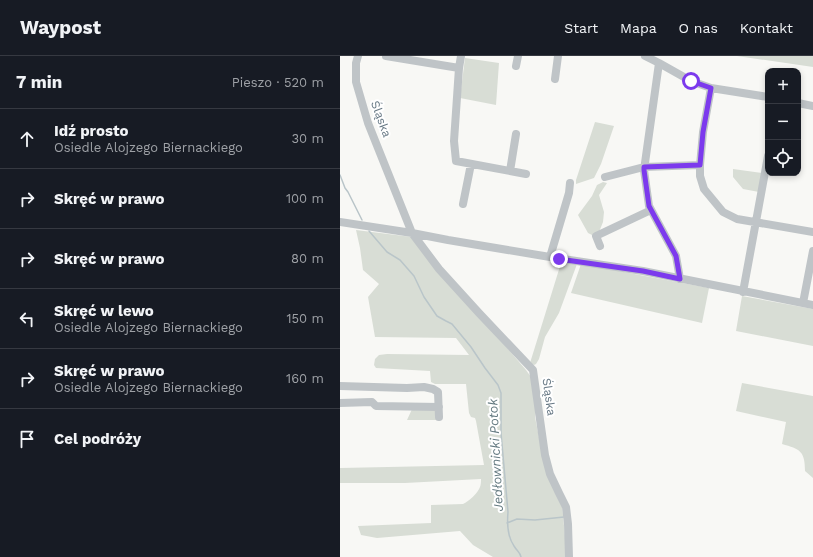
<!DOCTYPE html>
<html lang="pl">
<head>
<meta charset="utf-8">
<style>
	:root { --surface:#171b24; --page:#20242c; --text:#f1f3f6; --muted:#9ea1a6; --line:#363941 }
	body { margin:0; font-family:"Work Sans",sans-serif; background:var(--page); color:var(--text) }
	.controls { position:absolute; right:12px; top:12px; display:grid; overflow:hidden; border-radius:8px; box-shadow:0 2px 6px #0003 }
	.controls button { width:36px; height:36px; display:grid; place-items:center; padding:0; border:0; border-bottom:1px solid var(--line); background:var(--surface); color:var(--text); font:20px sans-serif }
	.stop { position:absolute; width:12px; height:12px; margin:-9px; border:3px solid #7c3aed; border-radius:50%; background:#fff }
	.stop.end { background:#7c3aed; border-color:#fff; box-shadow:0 1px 4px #0008 }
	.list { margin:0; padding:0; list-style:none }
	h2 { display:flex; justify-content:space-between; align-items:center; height:52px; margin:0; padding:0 16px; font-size:17px }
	h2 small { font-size:13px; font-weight:400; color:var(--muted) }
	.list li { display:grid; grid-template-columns:26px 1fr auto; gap:12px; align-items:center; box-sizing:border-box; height:60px; padding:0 16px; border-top:1px solid var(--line) }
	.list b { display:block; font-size:15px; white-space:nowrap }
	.list p { margin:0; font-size:13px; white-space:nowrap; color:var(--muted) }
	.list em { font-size:13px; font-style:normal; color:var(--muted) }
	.icon { flex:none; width:22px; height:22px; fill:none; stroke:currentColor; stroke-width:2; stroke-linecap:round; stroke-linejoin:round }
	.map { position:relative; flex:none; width:473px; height:501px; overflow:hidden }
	header { display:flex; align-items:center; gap:24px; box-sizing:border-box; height:56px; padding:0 20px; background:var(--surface); border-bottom:1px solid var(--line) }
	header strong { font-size:19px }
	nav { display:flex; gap:22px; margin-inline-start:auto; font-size:14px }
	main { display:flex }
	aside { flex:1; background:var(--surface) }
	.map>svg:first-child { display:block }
</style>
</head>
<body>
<header>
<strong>Waypost</strong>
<nav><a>Start</a><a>Mapa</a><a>O nas</a><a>Kontakt</a></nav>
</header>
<main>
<aside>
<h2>7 min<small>Pieszo · 520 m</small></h2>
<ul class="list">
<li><svg class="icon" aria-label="ahead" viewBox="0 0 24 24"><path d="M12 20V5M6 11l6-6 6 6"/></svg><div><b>Idź prosto</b><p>Osiedle Alojzego Biernackiego</p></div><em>30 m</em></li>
<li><svg class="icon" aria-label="right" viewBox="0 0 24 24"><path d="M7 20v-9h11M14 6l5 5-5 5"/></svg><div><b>Skręć w prawo</b></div><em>100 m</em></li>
<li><svg class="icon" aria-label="right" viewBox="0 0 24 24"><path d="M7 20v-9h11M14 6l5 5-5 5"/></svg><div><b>Skręć w prawo</b></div><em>80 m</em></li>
<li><svg class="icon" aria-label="left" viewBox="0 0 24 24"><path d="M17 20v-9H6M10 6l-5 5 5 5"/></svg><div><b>Skręć w lewo</b><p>Osiedle Alojzego Biernackiego</p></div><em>150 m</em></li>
<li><svg class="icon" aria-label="right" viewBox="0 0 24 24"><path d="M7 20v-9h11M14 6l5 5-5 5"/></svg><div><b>Skręć w prawo</b><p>Osiedle Alojzego Biernackiego</p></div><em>160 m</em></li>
<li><svg class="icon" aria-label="arrive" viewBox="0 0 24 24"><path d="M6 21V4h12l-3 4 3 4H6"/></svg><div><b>Cel podróży</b></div></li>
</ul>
</aside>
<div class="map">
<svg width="473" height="501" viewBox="0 0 473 501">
	<rect width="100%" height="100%" fill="#f8f8f5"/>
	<path fill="#d8ddd5" d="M397,0H473V11Z
		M125,2L159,7L156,49L120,42Z
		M255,66L274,70L261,108L254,122L236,128V124Z
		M393,113L422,117L419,136L403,133L393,121Z
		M263,126L267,127L259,139L264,156L263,166L259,176L252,179L248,177L238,159L252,140L257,129Z
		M16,174L72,181L186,314L191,321L196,349L195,361L204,407L222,449L227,501H153L133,489L120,475L37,482L21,479L18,470L91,467V449L123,448C129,445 138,437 140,431C141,428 141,426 141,423L65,427H0V412L144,409L136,365L135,362L131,361L129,357L126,328H95L91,326L90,315L36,312L34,309L35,303L39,299L47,298L129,299L116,282L35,281L28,241L39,228L23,214L20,192Z
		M221,207L237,208L219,257L205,281L199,303L196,308L194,309L190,307Z
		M241,208L369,232L362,267L231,237Z
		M402,240L473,253V290L396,275Z
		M402,327L473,340V422L465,415C465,395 460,393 442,388L446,366L396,355Z
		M73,351L97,352V364H67Z"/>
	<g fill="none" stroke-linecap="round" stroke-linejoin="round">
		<path stroke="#b9c5c9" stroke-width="1.5" d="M0,119L5,132L8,136L22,164
			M29,175L47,196L60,204L74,220L84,241L97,260L106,265L112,268L131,291L145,312L158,329L161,337V377L168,456C167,467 167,480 174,490C177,495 180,496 181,501
			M167,467L177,463L195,464L224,461"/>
		<path stroke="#bfc4c7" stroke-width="8" d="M18,0L16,7V26L28,67L72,177L99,213L139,257L193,314L205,399L210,418L219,437L226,451L228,468L229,501
			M46,0L119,12L114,85L116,105L186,118
			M305,0L319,7
			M176,10L178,0
			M119,12L121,0
			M215,23L218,0
			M371,32L363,76L360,109V120L364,133L383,156L397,163L473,176
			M458,47L473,50
			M170,115L176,78
			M265,121L304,111L360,109
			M123,148L131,108
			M0,166L72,177L108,184L210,201L303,215L473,249
			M260,190L256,180L311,154
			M210,201L229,137L230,127
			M340,223L336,200L309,150L304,114L319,7L351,25L371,32L428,41
			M403,236L428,100
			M463,247L473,195
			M0,330L67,332L84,331L93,333L98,336L99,361
			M0,347L32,346L36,350L99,351"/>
	</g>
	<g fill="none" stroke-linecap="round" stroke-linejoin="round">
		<path stroke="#7c3aed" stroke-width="5" d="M219,203L303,215L340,223L336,200L309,150L304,114V111L360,109L363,76L371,32L351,25"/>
	</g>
	<g text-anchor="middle" stroke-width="4" stroke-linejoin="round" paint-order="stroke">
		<g font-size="12" fill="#687985" stroke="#fff">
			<text transform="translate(41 63) rotate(70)" y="4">Śląska</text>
			<text transform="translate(209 341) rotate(82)" y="4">Śląska</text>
		</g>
		<g font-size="13" font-style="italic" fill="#647a81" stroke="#fff">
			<text transform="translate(155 399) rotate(-93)" y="5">Jedłownicki Potok</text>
		</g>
	</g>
</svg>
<div class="controls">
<button>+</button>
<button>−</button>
<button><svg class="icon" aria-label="locate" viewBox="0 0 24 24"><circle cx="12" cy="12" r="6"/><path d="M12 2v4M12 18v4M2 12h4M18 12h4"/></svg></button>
</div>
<div class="stop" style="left:351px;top:25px"></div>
<div class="stop end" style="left:219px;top:203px"></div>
</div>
</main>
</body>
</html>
